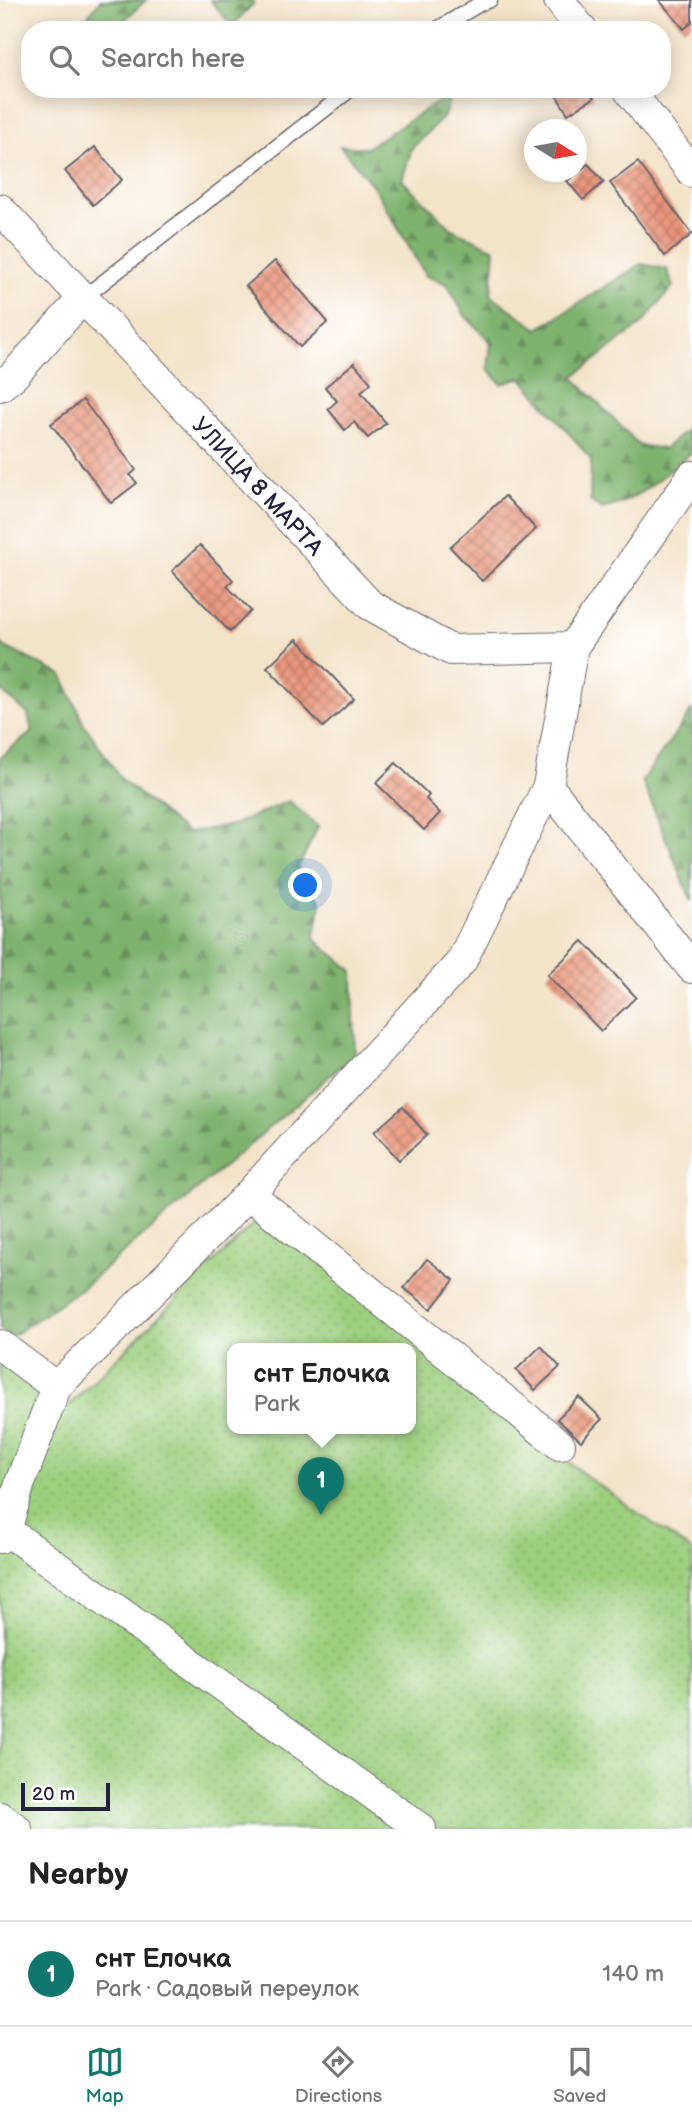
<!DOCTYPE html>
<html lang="en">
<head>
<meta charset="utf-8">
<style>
	:root { --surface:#fff; --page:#f6f6f6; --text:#222; --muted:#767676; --line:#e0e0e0; --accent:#0f766e }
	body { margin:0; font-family:"Balsamiq Sans",sans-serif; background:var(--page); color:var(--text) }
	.compass { position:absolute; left:524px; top:119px; width:63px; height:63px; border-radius:50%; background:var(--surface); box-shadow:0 4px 18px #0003; rotate:101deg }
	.scale { position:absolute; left:21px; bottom:18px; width:89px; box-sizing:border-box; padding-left:7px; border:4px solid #22223b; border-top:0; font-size:19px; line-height:24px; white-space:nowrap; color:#22223b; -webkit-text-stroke:5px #fff; paint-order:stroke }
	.you { position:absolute; left:306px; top:886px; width:24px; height:24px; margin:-18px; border:5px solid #fff; border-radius:50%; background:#1a73e8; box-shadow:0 0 0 10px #1a73e833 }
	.badge { display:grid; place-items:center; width:46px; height:46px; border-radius:50%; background:var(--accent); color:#fff; font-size:23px; font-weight:700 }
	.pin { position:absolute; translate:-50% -58px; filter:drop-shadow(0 2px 4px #0008) }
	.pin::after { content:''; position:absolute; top:37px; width:24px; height:21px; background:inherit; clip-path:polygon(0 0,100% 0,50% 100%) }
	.popup { position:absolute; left:227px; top:1343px; width:189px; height:91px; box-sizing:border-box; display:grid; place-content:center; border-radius:14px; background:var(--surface); filter:drop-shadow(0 2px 5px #0005); font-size:23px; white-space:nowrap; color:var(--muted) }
	.popup b { font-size:26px; color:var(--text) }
	.popup::after { content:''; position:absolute; left:50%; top:100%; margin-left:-14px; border:14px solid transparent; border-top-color:var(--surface) }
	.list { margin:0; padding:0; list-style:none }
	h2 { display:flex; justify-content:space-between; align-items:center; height:91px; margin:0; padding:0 28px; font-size:30px }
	h2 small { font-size:23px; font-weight:400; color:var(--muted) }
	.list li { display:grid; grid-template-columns:46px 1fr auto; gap:21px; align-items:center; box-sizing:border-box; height:105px; padding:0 28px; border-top:2px solid var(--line) }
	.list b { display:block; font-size:26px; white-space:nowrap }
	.list p { margin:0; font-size:23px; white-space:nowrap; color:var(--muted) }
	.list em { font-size:23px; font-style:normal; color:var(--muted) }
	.icon { flex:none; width:38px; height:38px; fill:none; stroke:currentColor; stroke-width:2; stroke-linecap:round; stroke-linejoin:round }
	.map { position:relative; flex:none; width:692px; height:1829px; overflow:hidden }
	.search { position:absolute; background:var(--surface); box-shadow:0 4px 18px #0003; left:21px; right:21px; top:21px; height:77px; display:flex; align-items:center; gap:18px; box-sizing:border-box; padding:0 24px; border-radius:28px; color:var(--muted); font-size:26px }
	.sheet { height:196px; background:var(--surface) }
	nav { display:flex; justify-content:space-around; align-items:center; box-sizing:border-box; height:98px; border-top:2px solid var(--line); background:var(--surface); font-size:19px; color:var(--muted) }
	nav a { display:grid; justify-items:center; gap:4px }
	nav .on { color:var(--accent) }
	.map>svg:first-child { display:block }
</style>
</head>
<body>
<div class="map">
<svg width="692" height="1829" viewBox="0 0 692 1829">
	<defs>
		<pattern id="green-dots" width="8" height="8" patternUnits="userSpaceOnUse" patternTransform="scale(1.75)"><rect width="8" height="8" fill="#9dcf7e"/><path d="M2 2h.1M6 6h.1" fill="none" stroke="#87b16e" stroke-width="1.8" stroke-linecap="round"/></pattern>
		<pattern id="forest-firs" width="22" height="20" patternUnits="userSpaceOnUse" patternTransform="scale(1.75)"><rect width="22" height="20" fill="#7eb26d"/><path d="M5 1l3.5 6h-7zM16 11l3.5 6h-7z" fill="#67905b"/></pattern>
		<pattern id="building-cross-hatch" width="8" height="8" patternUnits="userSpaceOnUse" patternTransform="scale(1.75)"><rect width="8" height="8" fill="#ea967b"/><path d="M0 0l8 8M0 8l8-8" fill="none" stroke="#bd7a66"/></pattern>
	</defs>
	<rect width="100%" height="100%" fill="#fff"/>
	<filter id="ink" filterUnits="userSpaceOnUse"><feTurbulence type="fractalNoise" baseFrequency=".0143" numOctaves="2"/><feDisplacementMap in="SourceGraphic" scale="14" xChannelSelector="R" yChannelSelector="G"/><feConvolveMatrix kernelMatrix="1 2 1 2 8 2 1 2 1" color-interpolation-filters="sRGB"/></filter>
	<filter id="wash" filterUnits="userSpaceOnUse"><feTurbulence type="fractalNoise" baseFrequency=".00686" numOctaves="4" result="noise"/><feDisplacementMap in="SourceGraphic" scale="28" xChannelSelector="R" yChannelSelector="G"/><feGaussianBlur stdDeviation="1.57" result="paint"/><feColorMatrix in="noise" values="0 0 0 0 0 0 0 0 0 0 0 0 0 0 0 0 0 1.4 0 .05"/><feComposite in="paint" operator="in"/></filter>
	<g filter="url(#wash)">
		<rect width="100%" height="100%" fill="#f3e3c9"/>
		<path fill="url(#green-dots)" stroke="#60785c" stroke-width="2" fill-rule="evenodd" d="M261,1216L590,1479L692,1551V1829H0V1356L67,1407ZM232,1349H410V1429H232Z"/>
		<path fill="url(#forest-firs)" stroke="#506a54" stroke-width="2" d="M100,0H146L114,30H82L85,20Z
			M210,0H253L254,3L232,26Z
			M452,93L443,118L412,148L402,180L452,229L495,249L491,295L538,329L641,264L667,269L673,286L642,324L573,377L639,445L664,449L686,430L692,452C664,474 638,502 602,509L590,501L591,459L521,377L502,384L488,369L491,342L465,316L447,284L426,276L374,187L340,146L366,148Z
			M0,642L5,647L62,675L84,724L122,780L187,833L235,824L289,801L318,827L298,868L321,903L314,939L353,971L355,1054L86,1285L11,1337L0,1329V757L32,732L28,714L0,690Z
			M692,710V902L642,781Z"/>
		<g id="blocks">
			<path fill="url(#building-cross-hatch)" d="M659,0H692V22L684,29Z
				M552,89H588L594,98L568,114Z
				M95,147L122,180L93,205L65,171Z
				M638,162L692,234L665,256L610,183Z
				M588,164L604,182L583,200L567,181Z
				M275,261L328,322L300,347L246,286Z
				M354,363L371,383L361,392L386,423L368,438L354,422L345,430L328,409L337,401L325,387Z
				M83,400L136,470L130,475L137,483L111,503L51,424Z
				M505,496L536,529L482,581L450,547Z
				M200,545L233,580L227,586L251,611L230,632L172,571Z
				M297,639L354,699L323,727L267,667Z
				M396,763L429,795L426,799L440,813L424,830L376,783Z
				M583,941L636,997L601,1031L547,975Z
				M403,1107L427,1135L399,1160L374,1132Z
				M427,1259L454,1280L431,1309L404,1288Z
				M541,1346L560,1367L535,1390L516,1370Z
				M579,1397L602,1419L581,1441L557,1419Z"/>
		</g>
	</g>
	<g filter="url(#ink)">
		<use href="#blocks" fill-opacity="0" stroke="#6b666d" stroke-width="2"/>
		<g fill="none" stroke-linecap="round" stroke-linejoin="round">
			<g stroke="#6b666d" stroke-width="17">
				<path id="service" d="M436,30L481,3L490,0
					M83,298L351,89"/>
			</g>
			<g stroke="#6b666d" stroke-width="32">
				<path id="minor" d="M559,0L582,30
					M628,89L692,172
					M0,209L370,605L451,650L573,647
					M0,386L13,376L83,298
					M548,786L692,968
					M249,1194L560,1445
					M0,1345L56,1387
					M6,1530L421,1829
					M0,1538L6,1530L20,1483L56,1387L249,1194L461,962L548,786L573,647L692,476
					M0,1817L17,1829"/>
			</g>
			<use href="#service" stroke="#fff" stroke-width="14"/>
			<use href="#minor" stroke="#fff" stroke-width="30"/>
		</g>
	</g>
	<g text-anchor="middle" stroke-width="5" stroke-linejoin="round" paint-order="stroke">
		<g font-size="23" fill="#22223b" stroke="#fff">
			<text transform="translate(258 486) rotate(47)" y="8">УЛИЦА 8 МАРТА</text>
		</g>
	</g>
</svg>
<svg class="compass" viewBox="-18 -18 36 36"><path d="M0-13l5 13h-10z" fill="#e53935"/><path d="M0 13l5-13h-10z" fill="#767676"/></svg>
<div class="scale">20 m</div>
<div class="you"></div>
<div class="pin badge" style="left:321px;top:1515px">1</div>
<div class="popup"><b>снт Елочка</b>Park</div>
<div class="search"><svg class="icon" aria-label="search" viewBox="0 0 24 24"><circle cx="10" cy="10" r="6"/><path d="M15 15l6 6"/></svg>Search here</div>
</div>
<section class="sheet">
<h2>Nearby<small></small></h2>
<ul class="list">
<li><span class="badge">1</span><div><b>снт Елочка</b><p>Park · Садовый переулок</p></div><em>140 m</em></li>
</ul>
</section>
<nav>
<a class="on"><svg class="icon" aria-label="map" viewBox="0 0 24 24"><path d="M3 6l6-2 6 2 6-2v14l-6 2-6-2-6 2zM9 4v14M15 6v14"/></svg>Map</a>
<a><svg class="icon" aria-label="directions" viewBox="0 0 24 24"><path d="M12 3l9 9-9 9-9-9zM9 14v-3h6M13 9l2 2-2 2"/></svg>Directions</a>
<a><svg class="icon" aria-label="saved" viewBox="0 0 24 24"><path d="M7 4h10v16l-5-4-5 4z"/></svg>Saved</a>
</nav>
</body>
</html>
